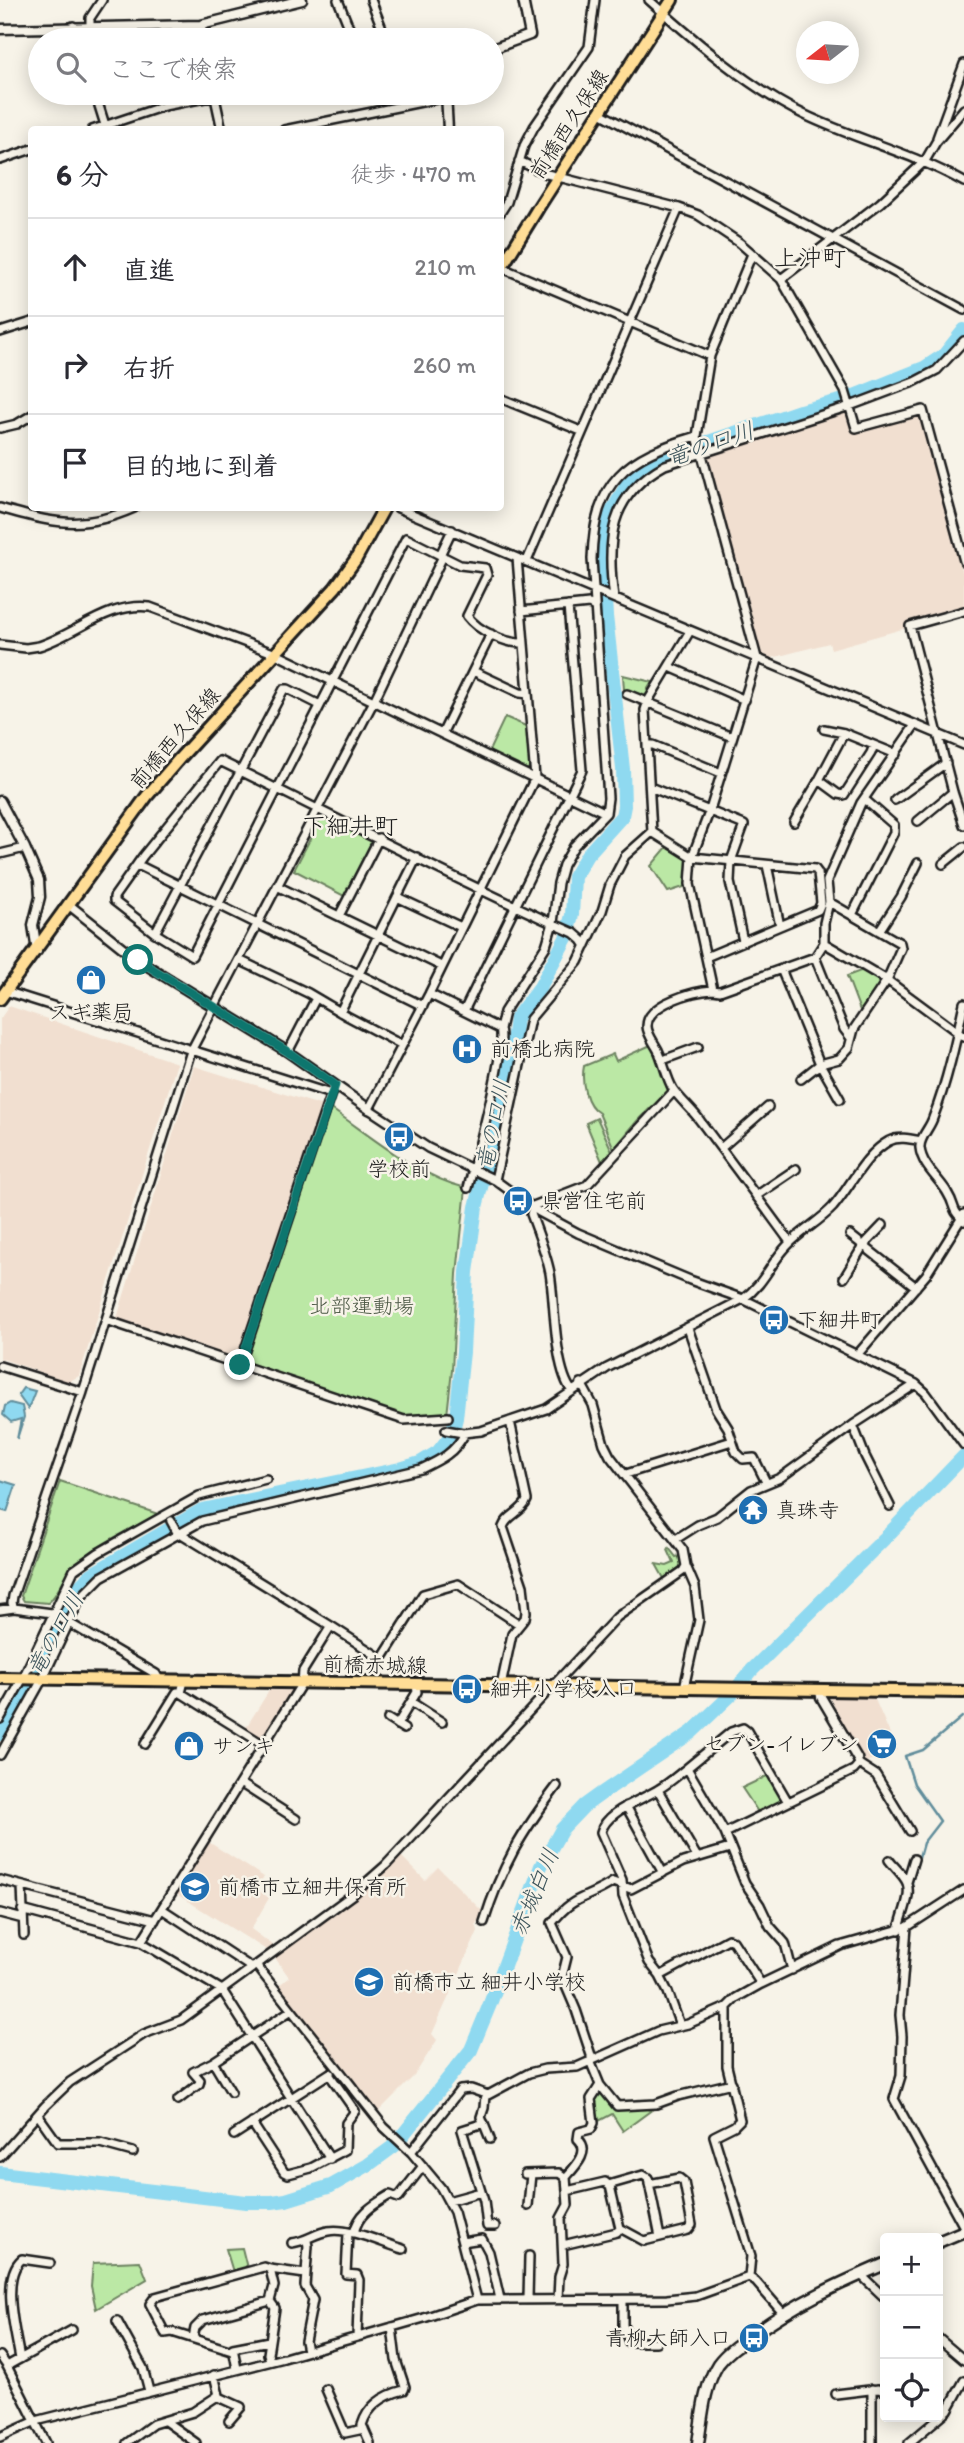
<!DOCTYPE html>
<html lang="ja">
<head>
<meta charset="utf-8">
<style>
	:root { --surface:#fff; --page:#f7f7f7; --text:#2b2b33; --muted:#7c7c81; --line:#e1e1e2 }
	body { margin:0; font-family:Itim,"Klee One",sans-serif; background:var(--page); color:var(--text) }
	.controls { position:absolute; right:21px; bottom:21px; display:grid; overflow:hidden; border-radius:7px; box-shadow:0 4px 18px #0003 }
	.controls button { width:63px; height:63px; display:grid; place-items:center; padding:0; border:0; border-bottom:2px solid var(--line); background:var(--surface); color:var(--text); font:35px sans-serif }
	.compass { position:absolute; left:796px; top:21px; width:63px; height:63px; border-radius:50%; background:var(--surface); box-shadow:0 4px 18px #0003; rotate:253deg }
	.stop { position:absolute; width:21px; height:21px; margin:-16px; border:5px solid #0f766e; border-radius:50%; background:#fff }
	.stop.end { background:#0f766e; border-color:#fff; box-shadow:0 2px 7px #0008 }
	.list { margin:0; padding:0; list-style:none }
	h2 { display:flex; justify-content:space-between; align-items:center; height:91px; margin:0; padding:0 28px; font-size:30px }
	h2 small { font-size:23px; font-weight:400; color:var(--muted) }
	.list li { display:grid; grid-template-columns:46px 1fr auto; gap:21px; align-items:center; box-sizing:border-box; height:98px; padding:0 28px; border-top:2px solid var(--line) }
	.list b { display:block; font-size:26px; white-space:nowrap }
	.list em { font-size:23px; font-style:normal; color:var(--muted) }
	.icon { flex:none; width:38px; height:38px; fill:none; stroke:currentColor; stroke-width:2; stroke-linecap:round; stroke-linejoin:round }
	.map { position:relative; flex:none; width:964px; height:2443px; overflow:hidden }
	.search { position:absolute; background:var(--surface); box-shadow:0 4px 18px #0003; left:28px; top:28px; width:476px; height:77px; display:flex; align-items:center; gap:18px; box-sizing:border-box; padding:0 24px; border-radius:38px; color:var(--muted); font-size:26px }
	.panel { position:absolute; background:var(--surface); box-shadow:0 4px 18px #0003; left:28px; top:126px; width:476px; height:385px; border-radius:7px }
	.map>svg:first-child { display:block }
</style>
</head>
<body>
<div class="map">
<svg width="964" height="2443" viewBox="0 0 964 2443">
	<rect width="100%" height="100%" fill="#f7f3e8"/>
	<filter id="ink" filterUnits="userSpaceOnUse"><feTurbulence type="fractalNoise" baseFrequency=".0143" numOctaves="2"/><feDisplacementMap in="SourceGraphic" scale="14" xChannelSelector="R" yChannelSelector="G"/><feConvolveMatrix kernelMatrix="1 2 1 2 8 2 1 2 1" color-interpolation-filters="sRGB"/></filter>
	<g filter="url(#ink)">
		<path fill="#f1dfd0" d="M847,409L854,432L921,415L964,577V607L905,623L906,628L831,649L829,643L768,659L758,654L705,455Z
			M9,1006L177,1063L79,1376L68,1382L0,1358V1019Z
			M194,1066L323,1106L238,1359L117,1318Z
			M272,1686L298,1687L264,1741L245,1729Z
			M873,1695L897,1750L866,1762L858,1750L830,1699L832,1696Z
			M207,1841L264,1877L257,1889L269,1898L251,1929L274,1946L268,1951L175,1893Z
			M399,1854L425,1880L438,1867L483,1912L476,1924L478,1931L432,2034L437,2040L414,2076L377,2113L276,1988L289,1977L273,1955L358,1894Z"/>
		<path fill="#bbe8a5" stroke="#6c8260" stroke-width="2" d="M623,675L652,682L647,690L649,692L647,696L624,690Z
			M505,717L528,727L532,766L526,770L488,753Z
			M325,815L371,838L372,842L344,896L294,870L322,816Z
			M667,847L688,859L687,886L668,892L651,866Z
			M863,970L880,979L881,984L861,1013L847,976Z
			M653,1044L668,1091L637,1121L614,1149L599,1113C585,1105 581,1081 584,1066L613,1054L616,1061Z
			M330,1108C371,1136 418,1177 466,1188L457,1274L452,1370L447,1415L404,1419L247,1365L244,1359Z
			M597,1118L613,1153L603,1164L586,1123Z
			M60,1481L158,1514C129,1530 97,1544 73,1567C62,1578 59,1594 48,1603L24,1601L21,1596Z
			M669,1548L676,1557L682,1555C683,1569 677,1573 666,1582L656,1564L667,1566L674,1563L668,1550Z
			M769,1775L781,1799L780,1802L758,1812L742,1788Z
			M600,2088L616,2109H653L623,2131L612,2114L597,2122L594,2104Z
			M242,2248L247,2268L233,2272L226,2249Z
			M140,2261L147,2279L96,2309L91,2286L93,2263Z"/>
		<path fill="#8fd9f0" stroke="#618d9b" stroke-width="2" d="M23,1388L35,1391L28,1409L18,1395Z
			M10,1403L22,1406L24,1417L17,1439L21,1419L11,1422L3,1415L5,1406Z
			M0,1480L16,1485L7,1512L0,1510Z"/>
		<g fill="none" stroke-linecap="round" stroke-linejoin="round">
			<path stroke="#618d9b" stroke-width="2.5" d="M912,1887V1882L923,1843L940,1821L914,1784L905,1756L923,1750L962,1717"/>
			<path stroke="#8fd9f0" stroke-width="14" d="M0,1734L77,1589L92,1574L202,1510L400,1469L420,1463L438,1452L452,1434L456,1418L463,1352L467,1272L476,1207L493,1140L512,1051L516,1018L540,987L566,938L572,915L574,877L587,855L622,816L624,806L623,769L606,616L602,550L606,522L628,483L646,468L685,450L800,411L844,400L924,368L944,355L964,330
				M0,2173L246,2202H272L286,2200L331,2186L368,2165L394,2146L471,2050L490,2004L541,1866L562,1829L584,1806L602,1793L692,1732L730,1696L752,1670L884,1539L964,1456"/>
			<g stroke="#1c1c1c" stroke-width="12">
				<path id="minor" d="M338,0L354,40
					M371,0L385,36
					M649,0C694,40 750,89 805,115C857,140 913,153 964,182
					M201,25L204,40
					M73,26L77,40
					M90,26V18L102,0
					M95,93L105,125
					M214,93L222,130
					M600,113L964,310
					M92,130L164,106L215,96
					M284,130L446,97
					M937,138L964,64
					M0,160L32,149
					M519,161L547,174L679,208L698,215L740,243L781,279L845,391L856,428L923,410L964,561
					M500,213L507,202L524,146L534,127L589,47L595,0
					M752,254L710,356L697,436L757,658L710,810L692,857L690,884L713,990C695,991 647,1003 647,1026C647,1034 654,1042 658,1050C664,1063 666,1077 673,1089C681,1101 693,1110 701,1122C731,1162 761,1202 790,1242
					M500,267L710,356
					M781,279L880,203L925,161L936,142L964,109
					M0,332L32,322
					M500,398L581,431
					M0,428L17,424L32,415
					M0,508C53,523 82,531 134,508
					M398,508L964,745
					M440,555L452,530
					M517,558L535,778L429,994L369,1109L428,1148L495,1180L539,1212L578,1233L690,1280L743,1299L916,1384L926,1393L964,1445
					M527,561L679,208
					M614,598C606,541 609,495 665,465L850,406L914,382L937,370L964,341
					M521,611L589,604L595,607
					M964,611L910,626L953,792L964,825
					M524,643C506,644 478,631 467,616L487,575L485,568L460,565L406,538C335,677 263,816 192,956L155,933L114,901V897L143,856L220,761C338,818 454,880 574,933L582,940L586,946
					M0,645L26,648L39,646C77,634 108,602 150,607L276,654L606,813
					M670,667L745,700
					M473,671L520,693L528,694
					M627,694L732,737
					M824,729L844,733L896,754
					M844,733L819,780L838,794L844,795L871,753L874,745
					M442,734L491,634
					M647,745H653L721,773
					M650,787L744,825L731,861L730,882L743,941
					M895,800L946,763
					M918,821L953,792
					M794,822L819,780
					M652,832L692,857L815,869L818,873L821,903L818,910L706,957
					M652,832L645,710L648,701L690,631
					M0,854L25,848
					M943,864L964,847
					M138,865L423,1006
					M767,865L780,926
					M277,886L441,966
					M397,897L461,927
					M852,915L894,832V825L864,799
					M339,916L379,838
					M879,931L901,897L918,863
					M155,933L284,689H288L320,705
					M824,943L887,980L964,1037
					M815,957L844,1029L851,1038
					M239,960L308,993L347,1016L402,1045
					M781,969L820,1064L840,1099
					M713,990L720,991L815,957L824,943V923L829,902L827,881L861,803L915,725
					M5,991L331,1094
					M429,994L500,1029L504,1012L546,946L553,923L558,883L563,865L574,846L606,813L608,798L592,559C594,480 626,457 697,436
					M964,1003C956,1041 947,1082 933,1118C930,1128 919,1138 920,1148C922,1167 941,1180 948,1194C956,1207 950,1208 964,1221
					M464,1011L582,770L568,606
					M340,1012L417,857
					M288,1052L316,998
					M663,1060L698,1047
					M801,1079L820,1064L839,1059L849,1048L854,1029L887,980L901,948L900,943L829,902
					M721,1148L768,1107
					M495,1180L530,1019L578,962L602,911L610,885L625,856L652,832
					M468,1188C475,1161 507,1048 500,1029
					M756,1196L796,1169
					M533,1206L531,1214C538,1233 546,1253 550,1273C555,1303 554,1369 572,1391
					M533,1206L587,1185L674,1091
					M850,1235L916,1287
					M844,1278L863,1246L883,1225
					M106,1320L404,1420L448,1417
					M688,1328L716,1409L728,1428L736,1452L743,1459L754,1458L766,1482
					M857,1355L926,1275L964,1214
					M240,1365L332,1090
					M0,1366L83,1392
					M853,1425L865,1456L890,1506
					M446,1430L463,1433L481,1431L546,1409L607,1368L743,1299C765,1283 769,1265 787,1246C801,1231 819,1222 833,1207C851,1186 864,1155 889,1141C899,1136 911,1139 921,1141
					M626,1474L732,1441
					M171,1521L178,1534
					M676,1539L698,1525L717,1517L751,1490L780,1478L853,1425L916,1384
					M14,1608L12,1603L13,1596L83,1392L191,1051L374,701L443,556
					M0,1610L14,1608L52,1613L156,1674L160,1681
					M331,1626L382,1659L423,1594L458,1584L519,1624
					M184,1681L181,1693L264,1745
					M501,1686L512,1634L525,1618L526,1612L523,1586L503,1527C507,1515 523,1512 527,1500L510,1421
					M684,1688L699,1620L695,1587L686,1566
					M411,1702L442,1722
					M0,1719L23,1678L74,1570L98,1553L199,1496L266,1479
					M388,1719L404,1729
					M397,1725L417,1692L416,1685
					M145,1744L177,1692L181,1693
					M0,1755L43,1678L81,1597L101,1577L202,1521L421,1469C440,1460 455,1453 465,1433
					M859,1764L876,1775L910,1831
					M240,1783L296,1819
					M658,1790L697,1857
					M788,1802L747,1731L743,1728L731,1732L687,1768L725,1833L745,1883L760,1905L770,1926L785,1943L792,1970
					M626,1806L663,1873
					M725,1833L854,1770L859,1764L857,1758
					M730,1848L683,1862L631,1889L613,1882C586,1900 574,1894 552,1923L567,1957L562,1977L576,2010L591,2055V2063L600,2085L617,2106L656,2104L678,2096L732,2083
					M889,1860C894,1867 904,1875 907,1883C912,1897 901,1916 899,1930
					M0,1880L155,1920
					M907,1882L914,1859
					M22,1886L24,1935
					M162,1909L252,1968
					M22,1910L141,1942L222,1990L330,2159
					M0,1913L23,1919
					M484,1922C501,1867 522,1832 557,1786
					M907,1927L900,2015L902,2036L901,2076L894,2099L964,2227
					M141,1942L302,1683L303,1671L331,1626L180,1533
					M256,1965L384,2127L411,2152L441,2188L454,2212L477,2300
					M660,1976L728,1939L733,1941L761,1984
					M727,2007V2066L740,2120L734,2126L714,2136L751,2256L749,2277
					M680,2025L668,1992L660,1976L649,1962L623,1896L622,1880L601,1832C606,1811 642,1800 659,1789C669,1783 678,1775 687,1768
					M231,2092L213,2062L290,2011
					M485,2095L484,2108L481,2117L490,2139
					M178,2100L199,2084L200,2080L193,2072L213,2062
					M38,2115L58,2143H100L133,2152
					M252,2123L284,2172L288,2174L311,2168L345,2150L346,2123L355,2111L329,2074
					M484,2123L462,2130L484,2201L487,2226H495
					M234,2135L330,2073
					M411,2152L460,2090L471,2089L488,2095L529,2073L545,2069L577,2067L658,2031L688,2024L727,2007L736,1998L761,1984L840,1946L907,1927L964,1890
					M0,2157L45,2106L70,2082L144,2034L181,2020L352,1895L386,1865L617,1617L683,1571L686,1566L683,1550L610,1456L604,1444L593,1405L581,1383
					M525,2174L559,2173L566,2178
					M608,2185L643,2175L648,2178L660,2237
					M448,2201L481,2192
					M528,2206L531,2174
					M620,2228L644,2241L688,2230L692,2225L684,2182L679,2178L649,2184
					M348,2233L346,2274L357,2275L359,2280L357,2337
					M354,2233C358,2213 375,2204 390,2195L398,2198L423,2166
					M462,2242L482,2239L489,2252L500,2299
					M292,2243C307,2241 315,2233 328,2231C349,2227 382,2243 403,2249
					M563,2245L617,2232L620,2228L610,2186L605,2182L567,2191
					M270,2269L305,2274
					M861,2275L885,2298
					M749,2277L756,2282L783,2313
					M528,2299L529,2256
					M558,2299L559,2277L563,2264L561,2218L568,2205L566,2177C576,2166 591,2151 578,2139L579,2132L591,2129L594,2123L591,2099L600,2085
					M623,2300V2325L629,2342H656
					M117,2321L143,2368L149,2391
					M193,2338L195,2328L203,2320L270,2301
					M938,2338L964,2360
					M232,2351L172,2332L165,2333L150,2304L155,2297L264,2267L270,2269L274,2286L270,2301L275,2308L268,2354L270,2360
					M307,2351L305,2341L313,2300L305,2286L308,2246L307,2241
					M0,2356L7,2366L46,2443
					M20,2359C16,2334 0,2277 22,2259L50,2263
					M7,2366L72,2330
					M237,2369L233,2348L269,2341
					M326,2389L345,2433L364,2429
					M872,2389V2443
					M836,2394L878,2389L885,2391
					M217,2396L241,2407L229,2421
					M165,2421L196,2443
					M0,2437L36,2421L284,2358L424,2318L477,2300L667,2299L696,2296L749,2277
					M127,2443L153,2424L193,2412L219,2395L214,2375
					M370,2443L362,2425C368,2405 384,2395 404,2390L405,2387L396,2360L392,2327
					M909,2443L948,2410L964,2381"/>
			</g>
			<g stroke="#1c1c1c" stroke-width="13">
				<path id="tertiary" d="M0,29L201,25L302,0
					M492,49L530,35L523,0
					M446,93L448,130
					M0,801L25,848L39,880L40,897L33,925L37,951
					M68,904L138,960L288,1052L369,1109
					M820,1690L821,1697L857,1758"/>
			</g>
			<g stroke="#1c1c1c" stroke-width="15">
				<path id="secondary" d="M938,2242L964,2231
					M698,2443C702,2418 704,2386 718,2364C727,2352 739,2344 751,2336C792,2305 838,2284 885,2264"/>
			</g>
			<g stroke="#1c1c1c" stroke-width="16">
				<path id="primary" d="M500,270L538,208L672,0
					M0,999L147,796L179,759L335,588L356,559L384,508
					M0,1678L964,1692"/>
			</g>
			<use href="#minor" stroke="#f7f3e8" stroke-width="7"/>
			<use href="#tertiary" stroke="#f7f3e8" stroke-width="8"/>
			<use href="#secondary" stroke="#f7f3e8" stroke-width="10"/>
			<use href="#primary" stroke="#ffdd96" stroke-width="10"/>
		</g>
	</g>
	<g fill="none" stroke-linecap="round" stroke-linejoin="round" filter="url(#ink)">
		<path stroke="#0f766e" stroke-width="9" d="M138,960L288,1052L335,1085L240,1365"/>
	</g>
	<defs>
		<g id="shop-disc" transform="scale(1.575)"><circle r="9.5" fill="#1f6fb2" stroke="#f7f3e8"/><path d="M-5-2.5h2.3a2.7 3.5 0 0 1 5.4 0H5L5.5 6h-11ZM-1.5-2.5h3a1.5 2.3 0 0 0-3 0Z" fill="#fff"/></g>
		<g id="hospital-disc" transform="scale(1.575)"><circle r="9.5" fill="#1f6fb2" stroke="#f7f3e8"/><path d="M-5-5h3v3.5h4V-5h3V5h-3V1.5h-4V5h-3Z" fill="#fff"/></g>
		<g id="bus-disc" transform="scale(1.575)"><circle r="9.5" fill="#1f6fb2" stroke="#f7f3e8"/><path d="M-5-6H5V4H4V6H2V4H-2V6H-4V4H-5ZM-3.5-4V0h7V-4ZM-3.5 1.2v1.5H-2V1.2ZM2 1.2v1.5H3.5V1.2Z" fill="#fff"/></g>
		<g id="temple-disc" transform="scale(1.575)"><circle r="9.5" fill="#1f6fb2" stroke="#f7f3e8"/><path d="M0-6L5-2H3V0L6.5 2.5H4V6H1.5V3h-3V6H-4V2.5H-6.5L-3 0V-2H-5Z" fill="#fff"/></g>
		<g id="supermarket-disc" transform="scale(1.575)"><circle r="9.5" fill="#1f6fb2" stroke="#f7f3e8"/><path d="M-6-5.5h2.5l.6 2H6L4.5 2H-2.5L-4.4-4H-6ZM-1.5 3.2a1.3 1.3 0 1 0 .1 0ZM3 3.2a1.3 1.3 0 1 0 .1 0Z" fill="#fff"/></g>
		<g id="school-disc" transform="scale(1.575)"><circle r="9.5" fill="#1f6fb2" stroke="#f7f3e8"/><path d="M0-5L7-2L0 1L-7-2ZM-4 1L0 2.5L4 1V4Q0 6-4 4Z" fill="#fff"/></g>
	</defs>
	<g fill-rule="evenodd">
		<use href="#shop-disc" x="91" y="980"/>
		<use href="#hospital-disc" x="467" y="1049"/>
		<use href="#bus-disc" x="399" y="1137"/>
		<use href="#bus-disc" x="518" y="1201"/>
		<use href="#bus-disc" x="774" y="1320"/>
		<use href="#temple-disc" x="753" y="1510"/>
		<use href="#bus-disc" x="467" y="1689"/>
		<use href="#supermarket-disc" x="882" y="1744"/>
		<use href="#shop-disc" x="189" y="1746"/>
		<use href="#school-disc" x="195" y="1887"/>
		<use href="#school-disc" x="369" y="1982"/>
		<use href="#bus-disc" x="754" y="2338"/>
	</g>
	<g text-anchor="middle" stroke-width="5" stroke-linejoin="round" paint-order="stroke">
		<g font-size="21" fill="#1c1c1c" stroke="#f7f3e8">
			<text transform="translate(569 124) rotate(-57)" y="7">前橋西久保線</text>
			<text transform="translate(175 738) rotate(-49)" y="7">前橋西久保線</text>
			<text transform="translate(375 1665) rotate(1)" y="7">前橋赤城線</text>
		</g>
		<g font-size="21" fill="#1c1c1c" stroke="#f7f3e8" text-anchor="start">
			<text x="91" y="1019" text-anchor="middle">スギ薬局</text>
			<text x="490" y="1056">前橋北病院</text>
			<text x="399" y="1176" text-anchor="middle">学校前</text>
			<text x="541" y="1208">県営住宅前</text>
			<text x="797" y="1327">下細井町</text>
			<text x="776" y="1517">真珠寺</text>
			<text x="490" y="1696">細井小学校入口</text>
			<text x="859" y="1751" text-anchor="end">セブン-イレブン</text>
			<text x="212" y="1753">サンキ</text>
			<text x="218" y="1894">前橋市立細井保育所</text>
			<text x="392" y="1989">前橋市立 細井小学校</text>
			<text x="731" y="2345" text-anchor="end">青柳大師入口</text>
		</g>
		<g font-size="21" fill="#4c5945" stroke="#f7f3e8">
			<text x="362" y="1313">北部運動場</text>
		</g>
		<g font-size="23" font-style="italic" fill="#3e555c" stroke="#f7f3e8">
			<text transform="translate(710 444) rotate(-19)" y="8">竜の口川</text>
			<text transform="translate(493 1125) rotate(-78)" y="8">竜の口川</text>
			<text transform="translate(55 1634) rotate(-61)" y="8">竜の口川</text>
			<text transform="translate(534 1892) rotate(-67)" y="8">赤城白川</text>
		</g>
		<g font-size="24" fill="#1c1c1c" stroke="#f7f3e8">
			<text x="810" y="266">上沖町</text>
			<text x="350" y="834">下細井町</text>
		</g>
	</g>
</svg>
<div class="controls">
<button>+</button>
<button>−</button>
<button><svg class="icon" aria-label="locate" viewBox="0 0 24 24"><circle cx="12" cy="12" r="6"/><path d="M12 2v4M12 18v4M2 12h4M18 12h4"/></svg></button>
</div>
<svg class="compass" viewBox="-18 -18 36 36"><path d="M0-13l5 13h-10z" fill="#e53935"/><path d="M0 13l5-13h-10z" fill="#7c7c81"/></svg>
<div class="stop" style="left:138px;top:960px"></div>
<div class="stop end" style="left:240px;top:1365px"></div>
<div class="search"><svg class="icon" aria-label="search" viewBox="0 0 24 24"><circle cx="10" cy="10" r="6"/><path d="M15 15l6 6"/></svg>ここで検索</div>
<section class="panel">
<h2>6 分<small>徒歩 · 470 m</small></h2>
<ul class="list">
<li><svg class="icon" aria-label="ahead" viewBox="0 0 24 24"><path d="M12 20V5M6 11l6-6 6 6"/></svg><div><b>直進</b></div><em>210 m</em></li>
<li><svg class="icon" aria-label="right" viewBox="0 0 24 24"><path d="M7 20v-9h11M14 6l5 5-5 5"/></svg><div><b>右折</b></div><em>260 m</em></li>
<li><svg class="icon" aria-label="arrive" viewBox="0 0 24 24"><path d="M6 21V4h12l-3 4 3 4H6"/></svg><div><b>目的地に到着</b></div></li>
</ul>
</section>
</div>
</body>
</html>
